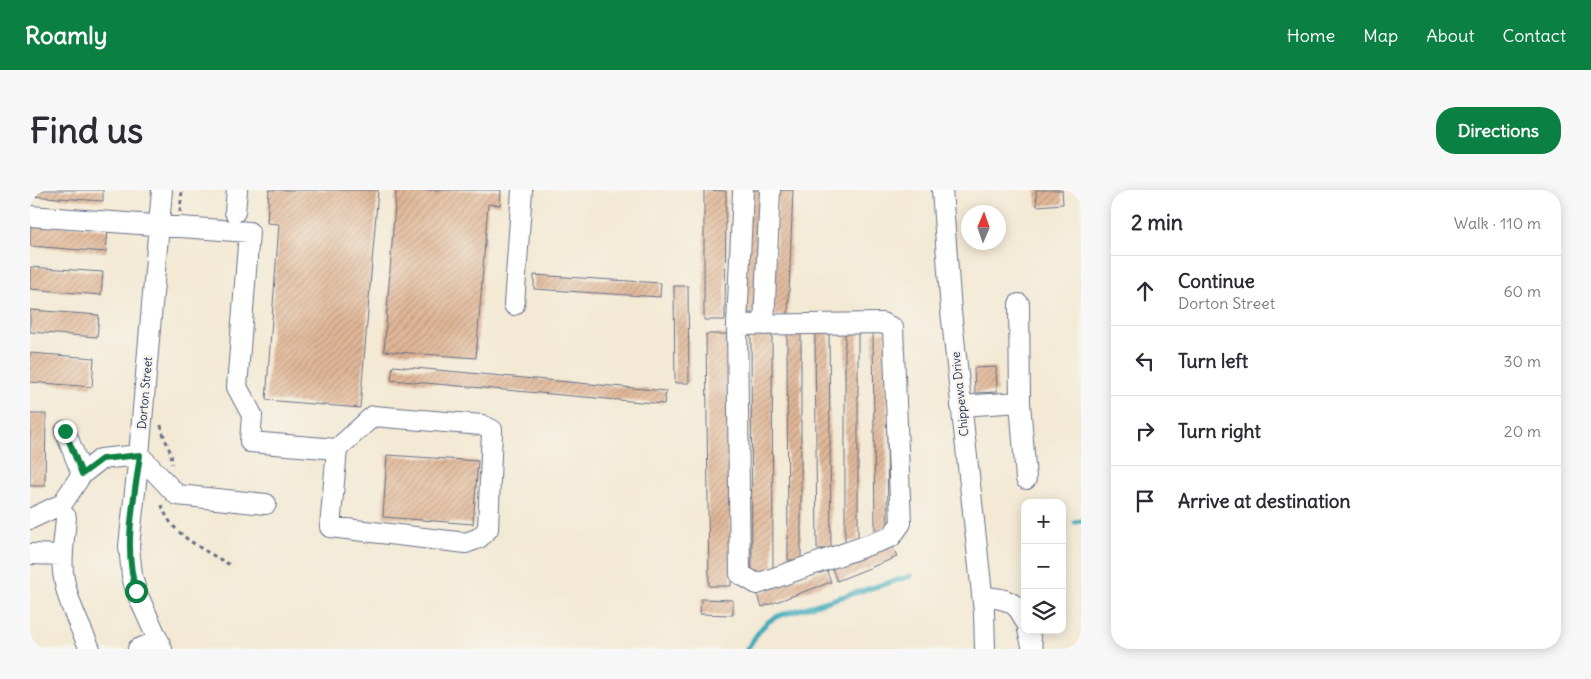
<!DOCTYPE html>
<html lang="en">
<head>
<meta charset="utf-8">
<style>
	:root { --surface:#fff; --page:#f7f7f7; --text:#2b2b33; --muted:#7c7c81; --line:#e1e1e2; --accent:#0b8043 }
	body { margin:0; font-family:Delius,sans-serif; background:var(--page); color:var(--text) }
	.controls { position:absolute; right:15px; bottom:15px; display:grid; overflow:hidden; border-radius:10px; box-shadow:0 2px 12px #0003 }
	.controls button { width:45px; height:45px; display:grid; place-items:center; padding:0; border:0; border-bottom:1px solid var(--line); background:var(--surface); color:var(--text); font:25px sans-serif }
	.compass { position:absolute; left:931px; top:15px; width:45px; height:45px; border-radius:50%; background:var(--surface); box-shadow:0 2px 12px #0003; rotate:2deg }
	.stop { position:absolute; width:15px; height:15px; margin:-11px; border:4px solid #0b8043; border-radius:50%; background:#fff }
	.stop.end { background:#0b8043; border-color:#fff; box-shadow:0 1px 5px #0008 }
	.list { margin:0; padding:0; list-style:none }
	h2 { display:flex; justify-content:space-between; align-items:center; height:65px; margin:0; padding:0 20px; font-size:21px }
	h2 small { font-size:16px; font-weight:400; color:var(--muted) }
	.list li { display:grid; grid-template-columns:32px 1fr auto; gap:15px; align-items:center; box-sizing:border-box; height:70px; padding:0 20px; border-top:1px solid var(--line) }
	.list b { display:block; font-size:19px; white-space:nowrap }
	.list p { margin:0; font-size:16px; white-space:nowrap; color:var(--muted) }
	.list em { font-size:16px; font-style:normal; color:var(--muted) }
	.icon { flex:none; width:28px; height:28px; fill:none; stroke:currentColor; stroke-width:2; stroke-linecap:round; stroke-linejoin:round }
	.map { position:relative; flex:none; width:1051px; height:459px; overflow:hidden; border-radius:20px }
	header { display:flex; align-items:center; gap:30px; box-sizing:border-box; height:70px; padding:0 25px; background:var(--accent); color:#fff }
	header strong { font-size:24px }
	nav { display:flex; gap:28px; margin-inline-start:auto; font-size:18px }
	.intro { display:flex; align-items:center; justify-content:space-between; box-sizing:border-box; height:120px; padding:0 30px }
	h1 { margin:0; font-size:35px }
	.button { padding:12px 22px; border-radius:20px; background:var(--accent); color:#fff; font-size:18px; font-weight:700 }
	main { display:flex; gap:30px; padding:0 30px }
	aside { flex:1; background:var(--surface); border-radius:20px; box-shadow:0 2px 12px #0003 }
	.map>svg:first-child { display:block }
</style>
</head>
<body>
<header>
<strong>Roamly</strong>
<nav><a>Home</a><a>Map</a><a>About</a><a>Contact</a></nav>
</header>
<div class="intro"><h1>Find us</h1><a class="button">Directions</a></div>
<main>
<div class="map">
<svg width="1051" height="459" viewBox="0 0 1051 459">
	<defs>
		<pattern id="building-hatch" width="6" height="6" patternUnits="userSpaceOnUse" patternTransform="scale(1.25)"><rect width="6" height="6" fill="#e1b797"/><path d="M-1 1l2-2M0 6l6-6M5 7l2-2" fill="none" stroke="#b6957e"/></pattern>
	</defs>
	<rect width="100%" height="100%" fill="#f7f3e8"/>
	<filter id="ink" filterUnits="userSpaceOnUse"><feTurbulence type="fractalNoise" baseFrequency=".02" numOctaves="2"/><feDisplacementMap in="SourceGraphic" scale="10" xChannelSelector="R" yChannelSelector="G"/><feConvolveMatrix kernelMatrix="1 2 1 2 8 2 1 2 1" color-interpolation-filters="sRGB"/></filter>
	<filter id="wash" filterUnits="userSpaceOnUse"><feTurbulence type="fractalNoise" baseFrequency=".0096" numOctaves="4" result="noise"/><feDisplacementMap in="SourceGraphic" scale="20" xChannelSelector="R" yChannelSelector="G"/><feGaussianBlur stdDeviation="1.12" result="paint"/><feColorMatrix in="noise" values="0 0 0 0 0 0 0 0 0 0 0 0 0 0 0 0 0 1.4 0 .05"/><feComposite in="paint" operator="in"/></filter>
	<g filter="url(#wash)">
		<rect width="100%" height="100%" fill="#f3e9d4"/>
		<g fill="none" stroke-linecap="round" stroke-linejoin="round">
			<path stroke="#3dabbb" stroke-width="5" d="M1045,332L1051,331
				M717,459C728,444 731,434 748,426L881,386"/>
		</g>
		<g id="blocks">
			<path fill="url(#building-hatch)" d="M0,0H73V11L0,6Z
				M239,0H348L330,218L236,210L249,34L237,33Z
				M366,0H471L470,15L458,14L446,168L354,161Z
				M674,0L696,1L695,130H674Z
				M719,0H734L729,123H715Z
				M748,0H763L758,126L744,125Z
				M1006,0H1032L1033,14L1007,16Z
				M0,33L78,40L76,62L0,56Z
				M0,77L73,82L71,105L0,99Z
				M504,85L631,93L630,107L504,99Z
				M644,96H658L659,193H645Z
				M0,120L69,125L67,147L0,142Z
				M815,142H828V351H815Z
				M843,142H856L858,340H845Z
				M757,143H771V370H758Z
				M785,143H799L801,359H787Z
				M676,144H698L701,396H679Z
				M721,144H742L743,382H722Z
				M0,163L64,168L62,197L0,192Z
				M363,176L636,201L634,214L361,190Z
				M966,177L967,202L945,203L944,178Z
				M0,224H16L15,296H0Z
				M357,265L448,271L443,334L353,327Z
				M862,354L867,367L807,391L802,378Z
				M796,379L801,392L732,417L727,404Z
				M671,409L703,410V425L670,424Z"/>
		</g>
	</g>
	<g filter="url(#ink)">
		<use href="#blocks" fill-opacity="0" stroke="#677087" stroke-width="1"/>
		<g fill="none" stroke-linecap="round" stroke-linejoin="round">
			<g stroke="#677087" stroke-width="22">
				<path id="minor" d="M912,0L921,121L954,422L955,459
					M205,22L207,0
					M0,26L219,42L207,197L222,225L220,252L307,259L343,226L452,235L462,240L458,339L449,348L436,353L300,337L307,259
					M989,114L990,212L996,289
					M484,115L492,0
					M707,135L852,133L863,138L871,333L861,347L727,394L710,384L707,135L713,0
					M734,135L740,0
					M931,216L990,212
					M35,241L52,284
					M109,265L147,305L236,314
					M36,327C35,345 31,364 33,382C36,409 49,434 60,459
					M0,329L32,314L52,284L71,269L109,265
					M0,364L33,365
					M953,407C973,408 987,410 995,431
					M998,440L1003,459
					M108,459L129,451
					M132,459L106,401L102,386L99,356L109,265L132,0"/>
			</g>
			<path stroke="#677087" stroke-width="3" stroke-dasharray="4 4" stroke-linecap="butt" d="M150,22L152,0
				M131,235C133,249 142,259 142,274
				M132,315C140,345 175,360 200,375"/>
			<use href="#minor" stroke="#fff" stroke-width="20"/>
		</g>
	</g>
	<g fill="none" stroke-linecap="round" stroke-linejoin="round" filter="url(#ink)">
		<path stroke="#0b8043" stroke-width="6" d="M35,241L52,284L72,269L110,265C104,311 93,356 106,401"/>
	</g>
	<g text-anchor="middle" stroke-width="4.5" stroke-linejoin="round" paint-order="stroke">
		<g font-size="12" fill="#1b2f5e" stroke="#f7f3e8">
			<text transform="translate(115 203) rotate(-85)" y="4">Dorton Street</text>
			<text transform="translate(930 204) rotate(-96)" y="4">Chippewa Drive</text>
		</g>
	</g>
</svg>
<div class="controls">
<button>+</button>
<button>−</button>
<button><svg class="icon" aria-label="layers" viewBox="0 0 24 24"><path d="M12 4l9 5-9 5-9-5zM3 14l9 5 9-5"/></svg></button>
</div>
<svg class="compass" viewBox="-18 -18 36 36"><path d="M0-13l5 13h-10z" fill="#e53935"/><path d="M0 13l5-13h-10z" fill="#7c7c81"/></svg>
<div class="stop" style="left:106px;top:401px"></div>
<div class="stop end" style="left:35px;top:241px"></div>
</div>
<aside>
<h2>2 min<small>Walk · 110 m</small></h2>
<ul class="list">
<li><svg class="icon" aria-label="ahead" viewBox="0 0 24 24"><path d="M12 20V5M6 11l6-6 6 6"/></svg><div><b>Continue</b><p>Dorton Street</p></div><em>60 m</em></li>
<li><svg class="icon" aria-label="left" viewBox="0 0 24 24"><path d="M17 20v-9H6M10 6l-5 5 5 5"/></svg><div><b>Turn left</b></div><em>30 m</em></li>
<li><svg class="icon" aria-label="right" viewBox="0 0 24 24"><path d="M7 20v-9h11M14 6l5 5-5 5"/></svg><div><b>Turn right</b></div><em>20 m</em></li>
<li><svg class="icon" aria-label="arrive" viewBox="0 0 24 24"><path d="M6 21V4h12l-3 4 3 4H6"/></svg><div><b>Arrive at destination</b></div></li>
</ul>
</aside>
</main>
</body>
</html>
